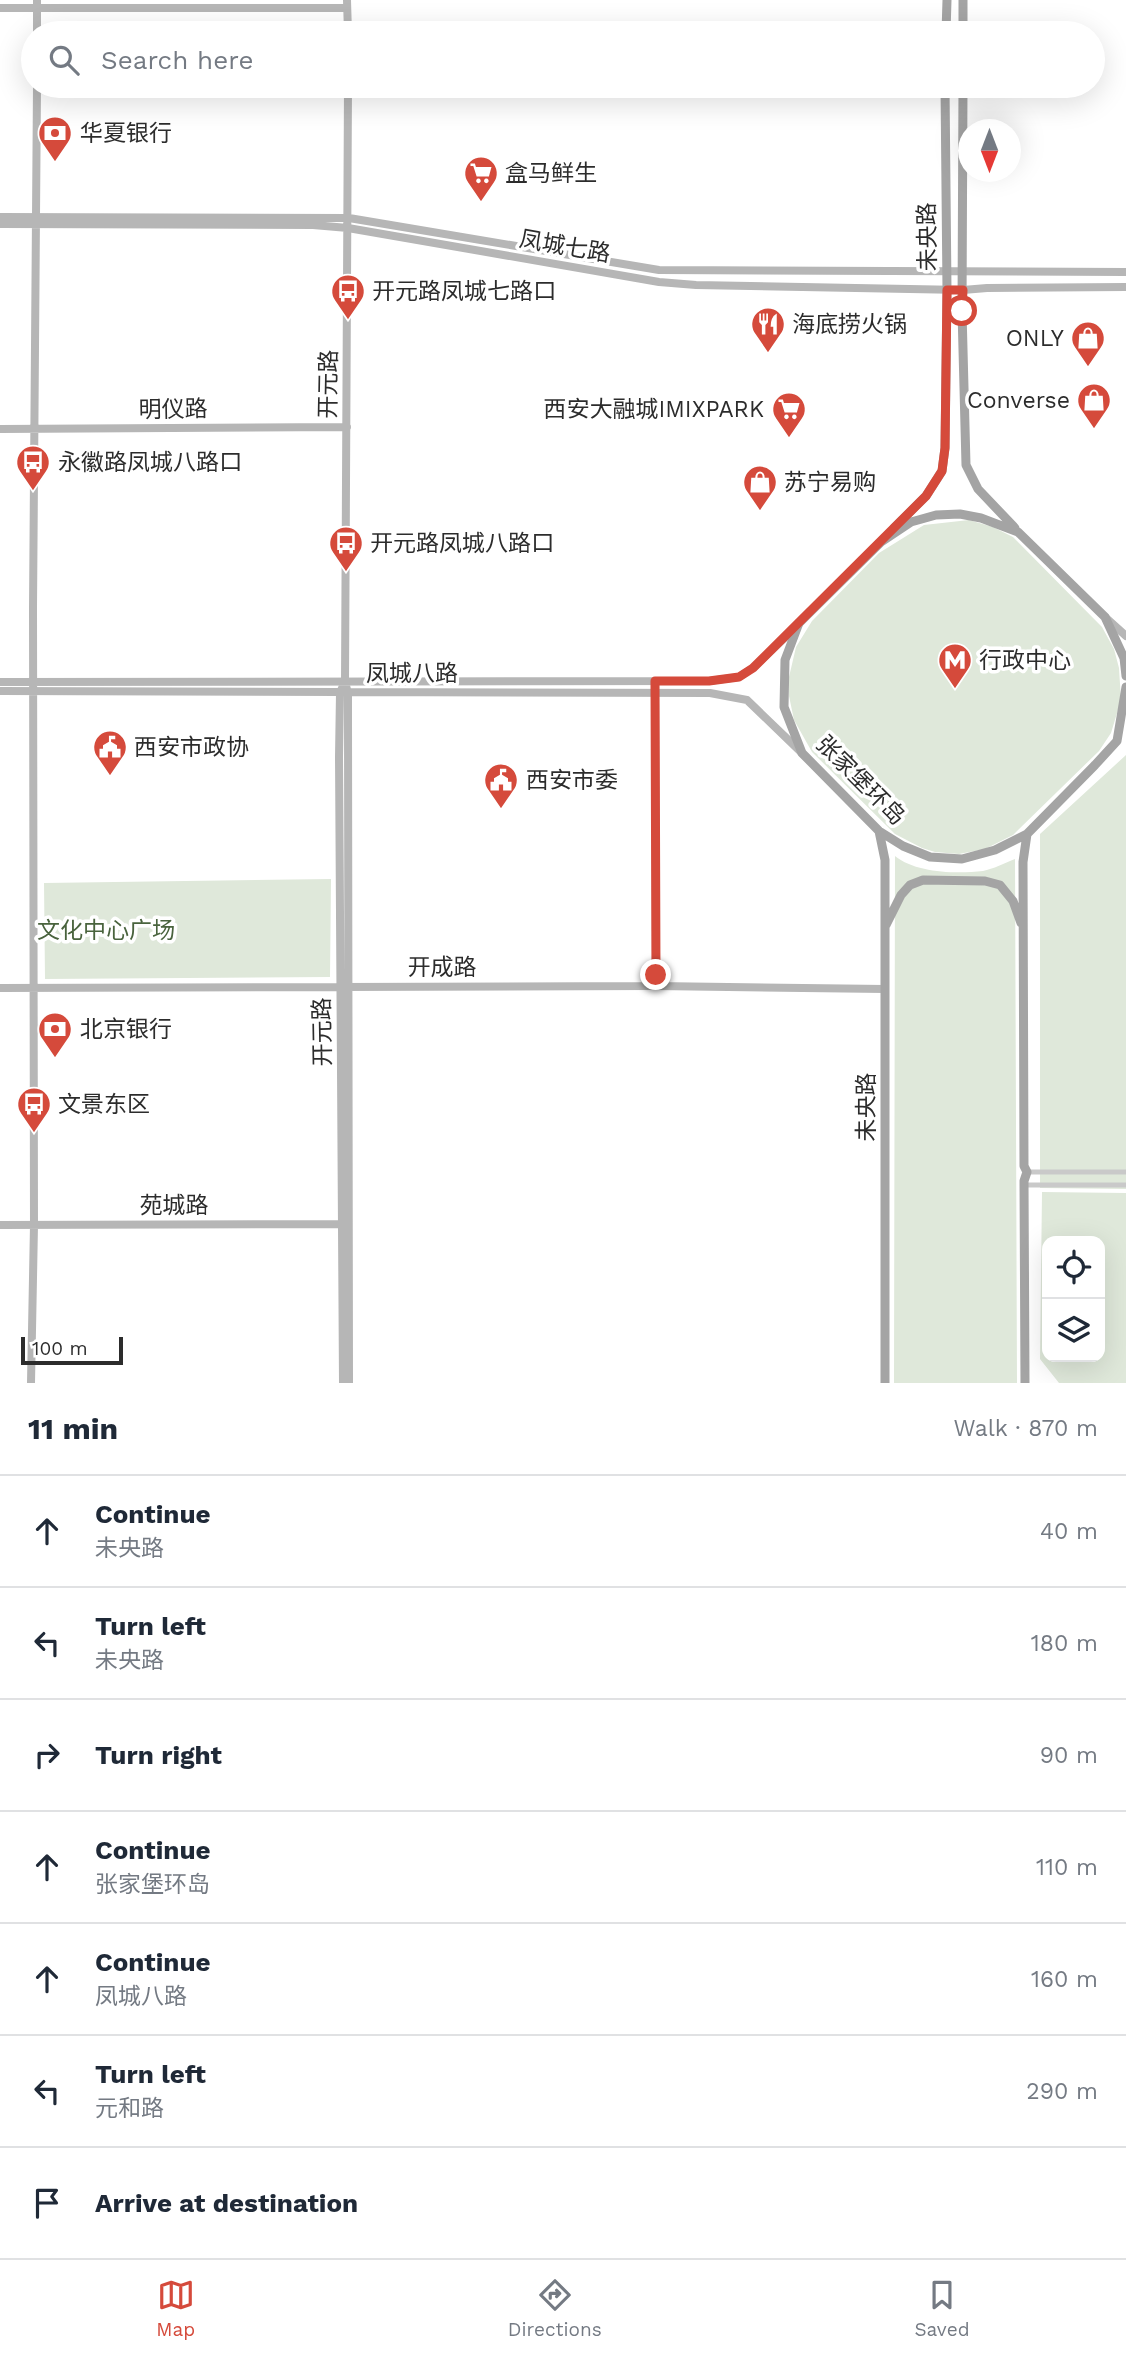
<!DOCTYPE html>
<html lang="en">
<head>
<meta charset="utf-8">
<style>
	:root { --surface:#fff; --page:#f2f2f3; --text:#1f2937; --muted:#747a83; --line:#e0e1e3; --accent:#d54a3b }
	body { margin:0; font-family:"Work Sans","Noto Sans SC",sans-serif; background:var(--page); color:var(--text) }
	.controls { position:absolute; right:21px; bottom:21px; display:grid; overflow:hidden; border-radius:14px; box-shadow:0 7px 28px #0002 }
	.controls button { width:63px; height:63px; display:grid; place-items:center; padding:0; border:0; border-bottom:2px solid var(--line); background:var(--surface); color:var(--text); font:35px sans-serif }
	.compass { position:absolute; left:958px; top:119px; width:63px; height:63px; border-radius:50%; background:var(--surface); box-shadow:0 7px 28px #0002; rotate:180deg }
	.scale { position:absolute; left:21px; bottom:18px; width:102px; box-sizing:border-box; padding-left:7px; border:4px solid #2c2c2c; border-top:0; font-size:19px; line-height:24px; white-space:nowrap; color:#2c2c2c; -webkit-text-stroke:5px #fff; paint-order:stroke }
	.stop { position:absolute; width:21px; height:21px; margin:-16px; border:5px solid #d54a3b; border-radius:50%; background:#fff }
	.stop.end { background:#d54a3b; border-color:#fff; box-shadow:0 2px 7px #0008 }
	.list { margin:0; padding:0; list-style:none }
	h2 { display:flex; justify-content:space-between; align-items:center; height:91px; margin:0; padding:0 28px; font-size:30px }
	h2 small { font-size:23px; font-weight:400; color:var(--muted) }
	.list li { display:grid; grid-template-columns:46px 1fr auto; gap:21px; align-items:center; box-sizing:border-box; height:112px; padding:0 28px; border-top:2px solid var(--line) }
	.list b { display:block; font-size:26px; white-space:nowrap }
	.list p { margin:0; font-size:23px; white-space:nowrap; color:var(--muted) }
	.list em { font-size:23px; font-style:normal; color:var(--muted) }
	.icon { flex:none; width:38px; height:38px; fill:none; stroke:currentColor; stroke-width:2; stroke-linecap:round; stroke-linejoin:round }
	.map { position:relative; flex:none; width:1126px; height:1383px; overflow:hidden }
	.search { position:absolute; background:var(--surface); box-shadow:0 7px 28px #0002; left:21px; right:21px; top:21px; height:77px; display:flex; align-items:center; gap:18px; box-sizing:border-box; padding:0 24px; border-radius:38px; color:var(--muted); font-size:26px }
	.sheet { height:875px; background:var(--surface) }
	nav { display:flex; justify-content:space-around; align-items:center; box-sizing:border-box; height:98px; border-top:2px solid var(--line); background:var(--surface); font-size:19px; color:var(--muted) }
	nav a { display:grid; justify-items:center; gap:4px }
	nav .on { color:var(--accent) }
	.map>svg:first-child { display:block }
</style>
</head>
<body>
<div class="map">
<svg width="1126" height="1383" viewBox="0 0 1126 1383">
	<rect width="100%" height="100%" fill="#fff"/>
	<path fill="#dfe8da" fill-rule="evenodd" d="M969,520L993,527L1013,537L1102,627L1114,649L1119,668L1121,700L1111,733L1099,751L1013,835L985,849L959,854L935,852L922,848L895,834L812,752L794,720L789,696V677L796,647L812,621L879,553L924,525Z
		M1126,755V1189L1040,1188V834Z
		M895,856C916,873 956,874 983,871C993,869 1005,863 1015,859L1017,1383H894Z
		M331,879L330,977L45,979L44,883Z
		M1042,1192L1126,1193V1383H1059L1040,1359ZM1047,1241H1100V1357H1047Z"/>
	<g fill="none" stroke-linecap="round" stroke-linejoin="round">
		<path stroke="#c9c9c9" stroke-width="5" d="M1027,1172H1126
			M1024,1185H1126"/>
		<path stroke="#b6b6b6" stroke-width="8" d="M347,0L348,33
			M0,8H347
			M37,33V0
			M348,86L345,682L348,693V719L349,1383
			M0,217L349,218L659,270L1126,272
			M0,224L313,225L348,228L659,282L696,285L963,290L987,288L1126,287
			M0,429L347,427
			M1105,617L1126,636
			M0,682L709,681L739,677L753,668L799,624
			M342,688L340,693L339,757L343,1383
			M655,688L656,986
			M0,691L710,693L747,700L802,753
			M0,988L656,986L885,989
			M0,1225L346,1224
			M31,1383L34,1225L33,608L37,86"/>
		<path stroke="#a4a4a4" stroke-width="9" d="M946,33L947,0
			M963,33V0
			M963,86L962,311L966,465L978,489L1015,528
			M894,528L926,496L942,471L945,448L947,290L945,86
			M1126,676L1124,658L1105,617L1018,532L981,518L960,514L936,515L911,522L881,542L799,623L785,660L784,707L802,753L879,831L903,846L930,857L962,859L995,850L1027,834L1095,765L1117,741L1126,687
			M879,831L885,860V1383
			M886,925L901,895L910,885L923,880L985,881L1000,885L1013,901L1021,923
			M1025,1383L1024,1181L1027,1172L1024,1166L1023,862L1027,834"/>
	</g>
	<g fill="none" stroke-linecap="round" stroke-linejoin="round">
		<path stroke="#d54a3b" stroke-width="9" d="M656,975L655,681H709L739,677L753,668L926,496L942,471L945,448L947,290H963L962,311"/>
	</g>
	<defs>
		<g id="bank-pin" transform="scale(1.75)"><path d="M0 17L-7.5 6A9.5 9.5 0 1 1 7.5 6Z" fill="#d54a3b" stroke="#fff"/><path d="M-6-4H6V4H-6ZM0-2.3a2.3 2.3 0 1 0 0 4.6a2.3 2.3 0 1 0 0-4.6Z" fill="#fff"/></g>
		<g id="supermarket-pin" transform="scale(1.75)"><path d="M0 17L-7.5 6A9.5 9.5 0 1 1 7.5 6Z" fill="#d54a3b" stroke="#fff"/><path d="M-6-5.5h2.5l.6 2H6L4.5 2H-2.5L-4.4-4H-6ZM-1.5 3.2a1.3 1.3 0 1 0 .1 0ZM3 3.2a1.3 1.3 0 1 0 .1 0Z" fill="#fff"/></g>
		<g id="bus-pin" transform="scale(1.75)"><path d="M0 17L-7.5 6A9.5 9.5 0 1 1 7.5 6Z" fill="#d54a3b" stroke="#fff"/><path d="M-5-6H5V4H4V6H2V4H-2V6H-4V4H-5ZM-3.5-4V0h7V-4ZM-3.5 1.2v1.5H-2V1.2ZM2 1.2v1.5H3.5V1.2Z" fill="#fff"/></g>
		<g id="restaurant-pin" transform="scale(1.75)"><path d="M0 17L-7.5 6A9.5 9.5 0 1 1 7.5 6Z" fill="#d54a3b" stroke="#fff"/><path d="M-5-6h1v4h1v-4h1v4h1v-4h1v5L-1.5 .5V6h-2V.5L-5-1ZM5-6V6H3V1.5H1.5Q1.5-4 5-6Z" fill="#fff"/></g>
		<g id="shop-pin" transform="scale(1.75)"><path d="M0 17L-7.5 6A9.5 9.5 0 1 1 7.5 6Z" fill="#d54a3b" stroke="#fff"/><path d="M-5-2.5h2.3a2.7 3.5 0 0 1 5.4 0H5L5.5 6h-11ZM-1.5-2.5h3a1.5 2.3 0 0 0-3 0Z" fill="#fff"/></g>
		<g id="metro-pin" transform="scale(1.75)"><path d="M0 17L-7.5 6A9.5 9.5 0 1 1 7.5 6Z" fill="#d54a3b" stroke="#fff"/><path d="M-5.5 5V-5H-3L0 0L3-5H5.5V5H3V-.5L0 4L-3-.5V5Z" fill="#fff"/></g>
		<g id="civic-pin" transform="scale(1.75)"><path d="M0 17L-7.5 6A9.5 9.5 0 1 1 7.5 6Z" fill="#d54a3b" stroke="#fff"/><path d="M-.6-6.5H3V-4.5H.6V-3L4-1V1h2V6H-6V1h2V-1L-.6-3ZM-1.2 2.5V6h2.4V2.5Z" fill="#fff"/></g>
	</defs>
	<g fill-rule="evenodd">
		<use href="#bank-pin" x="55" y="133"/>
		<use href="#supermarket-pin" x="481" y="173"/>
		<use href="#bus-pin" x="348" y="291"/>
		<use href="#restaurant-pin" x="768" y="324"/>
		<use href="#shop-pin" x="1088" y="338"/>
		<use href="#shop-pin" x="1094" y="400"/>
		<use href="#supermarket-pin" x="789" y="409"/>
		<use href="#bus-pin" x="33" y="462"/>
		<use href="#shop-pin" x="760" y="482"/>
		<use href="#bus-pin" x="346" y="543"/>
		<use href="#metro-pin" x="955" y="660"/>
		<use href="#civic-pin" x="110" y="747"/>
		<use href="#civic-pin" x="501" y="780"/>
		<use href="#bank-pin" x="55" y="1029"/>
		<use href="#bus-pin" x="34" y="1104"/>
	</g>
	<g text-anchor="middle" stroke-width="7" stroke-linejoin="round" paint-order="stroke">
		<g font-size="23" fill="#2c2c2c" stroke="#fff" text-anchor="start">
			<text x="80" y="141">华夏银行</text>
			<text x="505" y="181">盒马鲜生</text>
			<text x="372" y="299">开元路凤城七路口</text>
			<text x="792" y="332">海底捞火锅</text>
			<text x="1064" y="346" text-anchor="end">ONLY</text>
			<text x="1070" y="408" text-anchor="end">Converse</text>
			<text x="764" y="417" text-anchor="end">西安大融城IMIXPARK</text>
			<text x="58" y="470">永徽路凤城八路口</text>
			<text x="784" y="490">苏宁易购</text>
			<text x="370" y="551">开元路凤城八路口</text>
			<text x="979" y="668">行政中心</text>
			<text x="134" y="755">西安市政协</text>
			<text x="526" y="788">西安市委</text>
			<text x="80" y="1037">北京银行</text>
			<text x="58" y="1112">文景东区</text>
		</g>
		<g font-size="23" fill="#2c2c2c" stroke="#fff">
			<text transform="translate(927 237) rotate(-91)" y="8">未央路</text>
			<text transform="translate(565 246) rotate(10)" y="8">凤城七路</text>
			<text transform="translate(328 384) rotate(-89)" y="8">开元路</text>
			<text transform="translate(173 409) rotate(-1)" y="8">明仪路</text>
			<text x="412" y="681">凤城八路</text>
			<text transform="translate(861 780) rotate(45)" y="8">张家堡环岛</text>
			<text x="442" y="975">开成路</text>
			<text transform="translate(322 1032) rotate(-91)" y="8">开元路</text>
			<text transform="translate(866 1107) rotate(-90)" y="8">未央路</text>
			<text x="174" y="1213">苑城路</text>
		</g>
		<g font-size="23" fill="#49633d" stroke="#fff">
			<text x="106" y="938">文化中心广场</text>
		</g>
	</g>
</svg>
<div class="controls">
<button><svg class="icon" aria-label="locate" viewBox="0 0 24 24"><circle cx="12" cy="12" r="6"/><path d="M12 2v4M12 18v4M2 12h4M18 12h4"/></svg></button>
<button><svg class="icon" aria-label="layers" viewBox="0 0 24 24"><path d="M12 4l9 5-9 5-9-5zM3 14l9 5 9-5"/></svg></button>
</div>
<svg class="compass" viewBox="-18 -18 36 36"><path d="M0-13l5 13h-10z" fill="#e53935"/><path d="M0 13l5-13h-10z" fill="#747a83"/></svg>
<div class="scale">100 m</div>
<div class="stop" style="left:962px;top:311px"></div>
<div class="stop end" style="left:656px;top:975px"></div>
<div class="search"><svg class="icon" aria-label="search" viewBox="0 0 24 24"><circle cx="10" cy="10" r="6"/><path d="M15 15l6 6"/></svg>Search here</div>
</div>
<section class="sheet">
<h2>11 min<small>Walk · 870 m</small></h2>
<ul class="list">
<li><svg class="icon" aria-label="ahead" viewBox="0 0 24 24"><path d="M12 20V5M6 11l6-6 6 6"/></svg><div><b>Continue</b><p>未央路</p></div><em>40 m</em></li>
<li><svg class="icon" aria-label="left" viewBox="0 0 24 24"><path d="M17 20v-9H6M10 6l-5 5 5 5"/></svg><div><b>Turn left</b><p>未央路</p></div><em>180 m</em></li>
<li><svg class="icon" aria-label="right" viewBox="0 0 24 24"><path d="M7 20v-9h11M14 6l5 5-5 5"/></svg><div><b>Turn right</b></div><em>90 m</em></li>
<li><svg class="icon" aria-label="ahead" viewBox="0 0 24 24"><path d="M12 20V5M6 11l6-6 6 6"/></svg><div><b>Continue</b><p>张家堡环岛</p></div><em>110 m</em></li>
<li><svg class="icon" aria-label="ahead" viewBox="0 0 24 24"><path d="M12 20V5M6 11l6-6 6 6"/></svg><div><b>Continue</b><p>凤城八路</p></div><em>160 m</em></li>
<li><svg class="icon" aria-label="left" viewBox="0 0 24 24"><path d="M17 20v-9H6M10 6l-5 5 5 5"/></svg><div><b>Turn left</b><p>元和路</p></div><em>290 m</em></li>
<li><svg class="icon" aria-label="arrive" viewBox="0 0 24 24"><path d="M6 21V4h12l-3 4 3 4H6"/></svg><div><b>Arrive at destination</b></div></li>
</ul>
</section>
<nav>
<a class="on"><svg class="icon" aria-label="map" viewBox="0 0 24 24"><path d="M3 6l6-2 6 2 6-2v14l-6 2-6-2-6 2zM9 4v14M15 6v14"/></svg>Map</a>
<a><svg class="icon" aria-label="directions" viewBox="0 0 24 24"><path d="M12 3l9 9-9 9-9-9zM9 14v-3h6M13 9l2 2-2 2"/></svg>Directions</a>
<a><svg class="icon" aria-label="saved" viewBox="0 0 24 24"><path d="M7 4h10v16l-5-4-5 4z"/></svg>Saved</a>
</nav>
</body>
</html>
